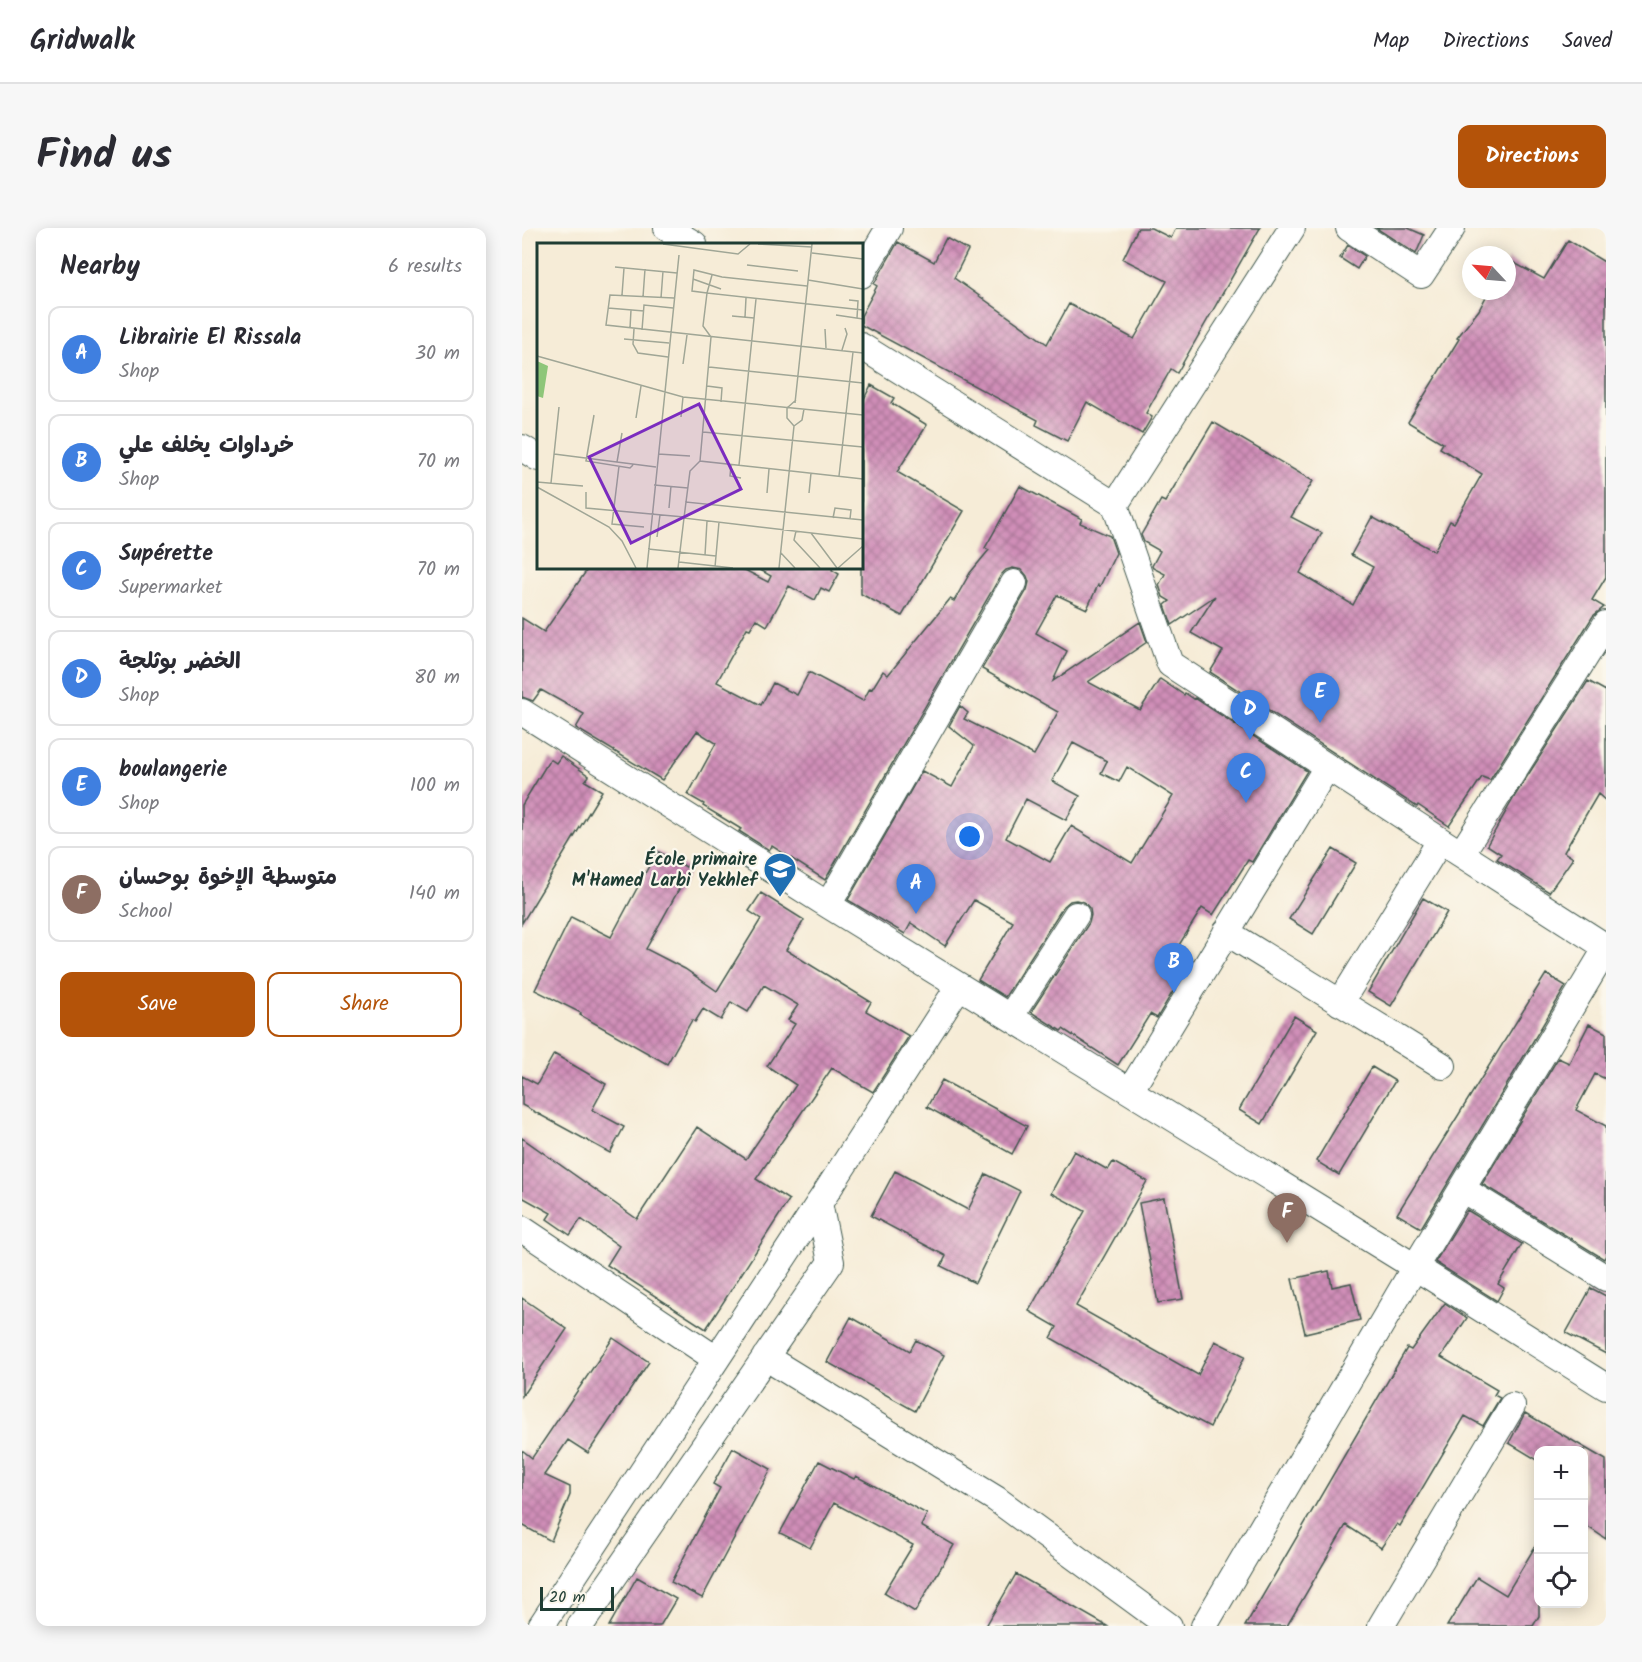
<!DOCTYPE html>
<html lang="en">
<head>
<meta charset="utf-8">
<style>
	:root { --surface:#fff; --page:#f7f7f7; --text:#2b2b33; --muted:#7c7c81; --line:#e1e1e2; --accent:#b45309 }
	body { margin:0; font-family:Kalam,"Playpen Sans Arabic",sans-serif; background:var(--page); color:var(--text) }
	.controls { position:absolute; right:18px; bottom:18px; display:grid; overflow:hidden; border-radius:12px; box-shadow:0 3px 15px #0003 }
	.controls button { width:54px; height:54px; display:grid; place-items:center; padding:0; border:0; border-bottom:2px solid var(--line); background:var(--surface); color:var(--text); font:30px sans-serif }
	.compass { position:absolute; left:940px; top:18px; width:54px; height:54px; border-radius:50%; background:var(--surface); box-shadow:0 3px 15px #0003; rotate:296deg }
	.scale { position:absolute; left:18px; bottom:15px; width:74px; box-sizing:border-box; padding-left:6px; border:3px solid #1f3d34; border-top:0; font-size:16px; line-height:21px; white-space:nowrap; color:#1f3d34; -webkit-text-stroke:4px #fbf7ec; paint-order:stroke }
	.you { position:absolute; left:448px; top:609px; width:21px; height:21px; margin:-15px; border:4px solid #fff; border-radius:50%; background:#1a73e8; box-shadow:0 0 0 9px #1a73e833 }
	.badge { display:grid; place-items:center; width:39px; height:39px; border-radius:50%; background:var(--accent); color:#fff; font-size:20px; font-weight:700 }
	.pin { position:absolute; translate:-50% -50px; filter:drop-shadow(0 2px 3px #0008) }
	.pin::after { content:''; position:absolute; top:32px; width:21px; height:18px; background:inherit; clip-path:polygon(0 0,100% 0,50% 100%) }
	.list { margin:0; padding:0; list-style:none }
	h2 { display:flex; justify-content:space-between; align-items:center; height:78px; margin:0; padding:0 24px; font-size:26px }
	h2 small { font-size:20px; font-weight:400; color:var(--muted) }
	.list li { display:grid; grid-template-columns:39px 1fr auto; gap:18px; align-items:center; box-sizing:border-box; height:96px; margin:0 12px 12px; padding:0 12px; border:2px solid var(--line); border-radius:12px }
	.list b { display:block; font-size:22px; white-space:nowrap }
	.list p { margin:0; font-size:20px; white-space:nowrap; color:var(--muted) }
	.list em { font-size:20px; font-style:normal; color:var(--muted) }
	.actions { display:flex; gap:12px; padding:18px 24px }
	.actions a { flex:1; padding:14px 0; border:2px solid var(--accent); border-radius:12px; text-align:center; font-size:21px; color:var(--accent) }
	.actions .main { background:var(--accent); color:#fff }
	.icon { flex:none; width:33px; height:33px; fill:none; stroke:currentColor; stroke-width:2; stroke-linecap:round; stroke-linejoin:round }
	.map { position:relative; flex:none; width:1084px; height:1398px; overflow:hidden; border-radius:12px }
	header { display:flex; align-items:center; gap:36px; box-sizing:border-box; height:84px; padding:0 30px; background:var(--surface); border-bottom:2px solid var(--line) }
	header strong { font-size:28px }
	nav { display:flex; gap:33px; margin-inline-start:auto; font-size:21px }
	.intro { display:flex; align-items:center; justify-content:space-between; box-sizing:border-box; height:144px; padding:0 36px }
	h1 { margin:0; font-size:42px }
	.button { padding:15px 27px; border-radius:12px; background:var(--accent); color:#fff; font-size:21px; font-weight:700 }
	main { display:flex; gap:36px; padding:0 36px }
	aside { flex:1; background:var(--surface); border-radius:12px; box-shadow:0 3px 15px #0003 }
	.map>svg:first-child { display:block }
</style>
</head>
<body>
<header>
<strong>Gridwalk</strong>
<nav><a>Map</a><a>Directions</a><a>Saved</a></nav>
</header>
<div class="intro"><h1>Find us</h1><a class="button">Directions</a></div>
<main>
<aside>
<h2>Nearby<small>6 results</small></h2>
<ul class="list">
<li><span class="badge" style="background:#3f7fe0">A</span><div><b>Librairie El Rissala</b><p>Shop</p></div><em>30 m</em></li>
<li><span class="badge" style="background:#3f7fe0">B</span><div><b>خرداوات يخلف علي</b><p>Shop</p></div><em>70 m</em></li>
<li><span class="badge" style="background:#3f7fe0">C</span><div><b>Supérette</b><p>Supermarket</p></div><em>70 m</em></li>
<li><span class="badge" style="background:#3f7fe0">D</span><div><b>الخضر بوثلجة</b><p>Shop</p></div><em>80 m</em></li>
<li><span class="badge" style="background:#3f7fe0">E</span><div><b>boulangerie</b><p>Shop</p></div><em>100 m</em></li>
<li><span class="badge" style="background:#8d6e63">F</span><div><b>متوسطة الإخوة بوحسان</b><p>School</p></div><em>140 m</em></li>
</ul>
<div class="actions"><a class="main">Save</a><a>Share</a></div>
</aside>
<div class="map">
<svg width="1084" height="1398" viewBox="0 0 1084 1398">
	<defs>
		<pattern id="building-cross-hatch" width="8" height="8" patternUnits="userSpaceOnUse" patternTransform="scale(1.5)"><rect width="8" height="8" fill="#d08eb8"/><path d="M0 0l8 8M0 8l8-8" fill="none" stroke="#a87596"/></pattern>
	</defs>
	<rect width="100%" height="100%" fill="#fbf7ec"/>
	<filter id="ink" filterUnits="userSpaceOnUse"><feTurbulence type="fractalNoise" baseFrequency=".0167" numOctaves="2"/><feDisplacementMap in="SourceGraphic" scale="12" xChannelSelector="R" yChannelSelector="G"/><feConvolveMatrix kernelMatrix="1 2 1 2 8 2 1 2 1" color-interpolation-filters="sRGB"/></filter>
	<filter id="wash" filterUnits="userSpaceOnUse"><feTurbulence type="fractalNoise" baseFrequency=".008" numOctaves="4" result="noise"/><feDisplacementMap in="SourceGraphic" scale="24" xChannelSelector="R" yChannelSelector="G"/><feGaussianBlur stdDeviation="1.35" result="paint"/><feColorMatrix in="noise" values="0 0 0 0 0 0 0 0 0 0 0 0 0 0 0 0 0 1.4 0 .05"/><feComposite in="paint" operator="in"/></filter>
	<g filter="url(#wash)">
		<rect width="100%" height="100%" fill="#f6ecd7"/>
		<g id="blocks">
			<path fill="url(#building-cross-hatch)" fill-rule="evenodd" d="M616,0H629L649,10L654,0H738L655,145L649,141L624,185L630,189L620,206L565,174L545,213L514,197L516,192L339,97V88L355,58L352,56L376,14L412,34L424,10L446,22L432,50L525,116L547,76L612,111L645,53L601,31Z
				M854,0H886L902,7L894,26Z
				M1046,12L1084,35V349L1070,372L1082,379L1071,388L968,552L960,549L927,598L896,577L895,579L688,444L701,423L669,405L693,368L650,397L643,377L648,373L641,369L637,357L643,346L631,340L630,338L638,323L622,314L619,307L639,272L643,274L691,194L791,253L769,289L800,305L778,345L831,377L851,339L829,327L850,289L912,323L928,293L932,295L960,246L918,220L921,215L886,194L937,111L935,110L957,82L967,63H985V31L1022,51Z
				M826,17L843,28L835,41L818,30Z
				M349,157L372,170L369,175L405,197L375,244L442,283L380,388L339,366V177Z
				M498,258L560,291L558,295L588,308L594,325L578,358L576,357L565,381L535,367L514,405L545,423L531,453L618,394L625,414L566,454L618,482L638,451L662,467L663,465L672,471L673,470L785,543L730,634L726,632L691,687L680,680L657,717L664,721L649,743L659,750L635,790L628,786L596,837L541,801L539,803L509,784L567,695L569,687L568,681L562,674L554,672L548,673L541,679L483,769L456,752L491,694L452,672L423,718L389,695L383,706L326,672L400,543L430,559L452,518L427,498L438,478L446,485L442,491L512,527L536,484L460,441L505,362L507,354L505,348L500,342L491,340L484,342L479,347L303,652L250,618L247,622L217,603L219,601L181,578L182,576L166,567L194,515L175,503L140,552L54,500L62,486L19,462L11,473L0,469V390L22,404L67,339H217L246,354L249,348L233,339H311L310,342L317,346L307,364L299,360L293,372L267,358L245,398L234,391L228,401L225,400L195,454L239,477L251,455L275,467L287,444L341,473L348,460L350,461L361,443L366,447L428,371L432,373L448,345L467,322L463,320ZM551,515L585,533L579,545L597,554L605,539L651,568L610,635L549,598L528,634L484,610L504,571L544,592L558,568L530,553Z
				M1066,453L1084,463V573L1076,566L1042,624L1051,630L1027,664L975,631L979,626L965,617L994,566Z
				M39,528L67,548L63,553L80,563L0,695V577L28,531L34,535Z
				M811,621L834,635L791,706L767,691Z
				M135,623L168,641L124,721L163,741L195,763L239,691L227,683L239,665L282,692L264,722L349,774L344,783L387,808L351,864L310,840L234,951L267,972L184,1101L85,1037L97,1018L59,991L48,1007L25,991L29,985L0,969V910L115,991L175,899L224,931L274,857L245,838L273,796L266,792L276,777L242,757L226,784L209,774L199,792L181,781L173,794L170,792L145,836L58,787L59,785L13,762L49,689L89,709Z
				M901,670L925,684L869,778L846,764Z
				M1024,746L1044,758L899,1000L875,986Z
				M772,788L795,802L740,896L717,882Z
				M1067,796L1084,805V851L1073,846L1054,882L1084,898V1027L1082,1031L960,956L1036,830L1047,835Z
				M32,826L84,856L70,882L102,899L88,925L0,877V848L15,856Z
				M850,839L873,853L817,947L794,933Z
				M420,852L505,898L490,926L405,879Z
				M552,923L586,942L591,934L625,953L554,1078L676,1147L693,1113L723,1128L688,1199L658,1183L529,1110L535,1099L507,1083L563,983L529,965Z
				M373,943L446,982L464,946L498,963L453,1055L419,1038L424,1028L349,988Z
				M642,970L661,1071L636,1075L617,975Z
				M945,982L1000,1016L976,1056L982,1060L975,1073L913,1034Z
				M807,1043L810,1059L829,1055L838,1092L783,1105L770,1051Z
				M1069,1060L1084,1068V1126L1044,1105Z
				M0,1070L45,1101L0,1168Z
				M923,1075L945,1090L919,1129L975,1162L972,1167L978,1170L961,1198L943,1188L878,1298L875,1296L859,1320L824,1297L765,1398H723L885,1120L889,1122Z
				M329,1089L388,1123L394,1112L422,1127L393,1183L305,1134Z
				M91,1110L127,1134L66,1225L46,1212L22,1247L48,1259V1267L29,1313L0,1297V1222L10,1230Z
				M1003,1185L1084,1232V1311L1062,1296V1222H1017V1233L987,1215Z
				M211,1220L249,1241L180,1370L149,1354L198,1260L191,1256Z
				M297,1233L332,1251L334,1248L405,1286L399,1298L432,1317L393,1384L362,1365L391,1317L312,1275L288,1320L258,1305Z
				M1017,1312V1388L1011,1398H925L955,1349L984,1367Z
				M494,1346L585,1398H464Z
				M115,1349L154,1371L138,1398H87Z"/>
		</g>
	</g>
	<g filter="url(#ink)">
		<use href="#blocks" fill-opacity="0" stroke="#3f574c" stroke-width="1.5"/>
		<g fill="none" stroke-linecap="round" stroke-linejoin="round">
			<g stroke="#3f574c" stroke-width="28">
				<path id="street" d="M145,0L172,16
					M827,0L899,47L930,0
					M339,47L367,0
					M339,118L593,277L770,0
					M0,220L16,230
					M593,277L648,436L939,626
					M1084,396L939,626L1084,719
					M0,484L306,677L893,1039L1084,1159
					M306,677L492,355
					M704,704L921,838
					M818,775L918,613
					M488,789L554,687
					M608,863L805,539
					M940,961L1084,1050
					M0,1001L194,1131
					M243,1129L474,1271L647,1398
					M19,1398L307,960L437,758
					M58,1398L309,1034L297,975
					M682,1398L893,1039L1084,721
					M859,1398L990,1178"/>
			</g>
			<use href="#street" stroke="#fff" stroke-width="26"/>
		</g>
	</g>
	<defs>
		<g id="school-pin" transform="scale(1.725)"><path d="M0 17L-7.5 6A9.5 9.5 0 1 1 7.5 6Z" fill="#1f6fb2" stroke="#fbf7ec"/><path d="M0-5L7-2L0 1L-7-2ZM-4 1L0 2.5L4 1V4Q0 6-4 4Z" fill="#fff"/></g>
	</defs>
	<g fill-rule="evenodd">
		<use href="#school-pin" x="258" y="641"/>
	</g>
	<g text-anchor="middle" stroke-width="4.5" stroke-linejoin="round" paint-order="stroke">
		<g font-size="18" font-weight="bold" fill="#1f3d34" stroke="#fbf7ec" text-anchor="end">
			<text x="235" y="637">École primaire<tspan x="235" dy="21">M'Hamed Larbi Yekhlef</tspan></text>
		</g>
	</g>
	<g transform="translate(15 15)">
		<rect width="326" height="326" fill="#f6ecd7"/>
		<path d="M0,118L11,123L6,155L0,153Z" fill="#8ec679"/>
		<path fill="none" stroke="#a0a696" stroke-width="1.5" d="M126,1L201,11L213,1M221,1L275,4M275,10L326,16M210,22L261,28M78,24L140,30M156,36L184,46M271,37L326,46M170,50L155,48L157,27L185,34L270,43M170,50L175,32M85,52L87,25M106,54L108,26M124,55L126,28M137,55L73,52L69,82L326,110M312,57L321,58L320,75M71,65L107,68M326,67L170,50L166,83L174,94L163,218L326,236M299,72L326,76M195,73L217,75M208,74L209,55M93,85L94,67M97,86L96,101L101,110L131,114M288,86L289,105M105,87L107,62L136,65M87,96L132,100M305,107L310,91L308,85M0,113L146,154L326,172M146,121L150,92M172,124L326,140M170,143L185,145L184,159M258,160L275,1M57,172L49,218L93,225L96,222M144,174L146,154M99,175L104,143M257,183L265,177L267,166M166,189L326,204M17,211L119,224M121,211L153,213M80,219L85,190M194,222L193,233L204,235M202,222L219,56M82,223L75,281L107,284M302,233L316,109M0,239L46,243M14,240L22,164M117,242L151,245M0,244L72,284L85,298L99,325M49,249V265L147,274M230,250L232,226M272,250L274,230M149,259L153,228L163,218M132,265L134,243M147,275L149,259L326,277M296,275L298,265L314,267L313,276M259,288L257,297L283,325M274,290L300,325M120,294L123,272M111,306L179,313M244,310L258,325M168,312L170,278M142,319L196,325M178,324L182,279M110,325L142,12M141,325L147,275L326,296M242,325L257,183L250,175V165L259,157M301,325L326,303"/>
		<path fill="#7b2cbf" fill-opacity="0.15" stroke="#7b2cbf" stroke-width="3" d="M162,161L204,246L94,300L52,214Z"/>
		<rect width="326" height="326" fill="none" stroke="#1f3d34" stroke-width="3"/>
	</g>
</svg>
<div class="controls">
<button>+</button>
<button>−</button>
<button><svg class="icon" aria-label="locate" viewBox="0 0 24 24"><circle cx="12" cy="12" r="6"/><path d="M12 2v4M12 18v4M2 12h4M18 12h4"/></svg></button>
</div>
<svg class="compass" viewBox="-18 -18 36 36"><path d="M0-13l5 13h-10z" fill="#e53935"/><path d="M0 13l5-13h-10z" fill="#7c7c81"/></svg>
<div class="scale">20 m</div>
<div class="you"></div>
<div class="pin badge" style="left:394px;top:686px;background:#3f7fe0">A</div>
<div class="pin badge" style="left:652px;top:765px;background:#3f7fe0">B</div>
<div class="pin badge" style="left:724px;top:575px;background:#3f7fe0">C</div>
<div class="pin badge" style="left:728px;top:512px;background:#3f7fe0">D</div>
<div class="pin badge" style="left:798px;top:495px;background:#3f7fe0">E</div>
<div class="pin badge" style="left:765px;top:1015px;background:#8d6e63">F</div>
</div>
</main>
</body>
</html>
